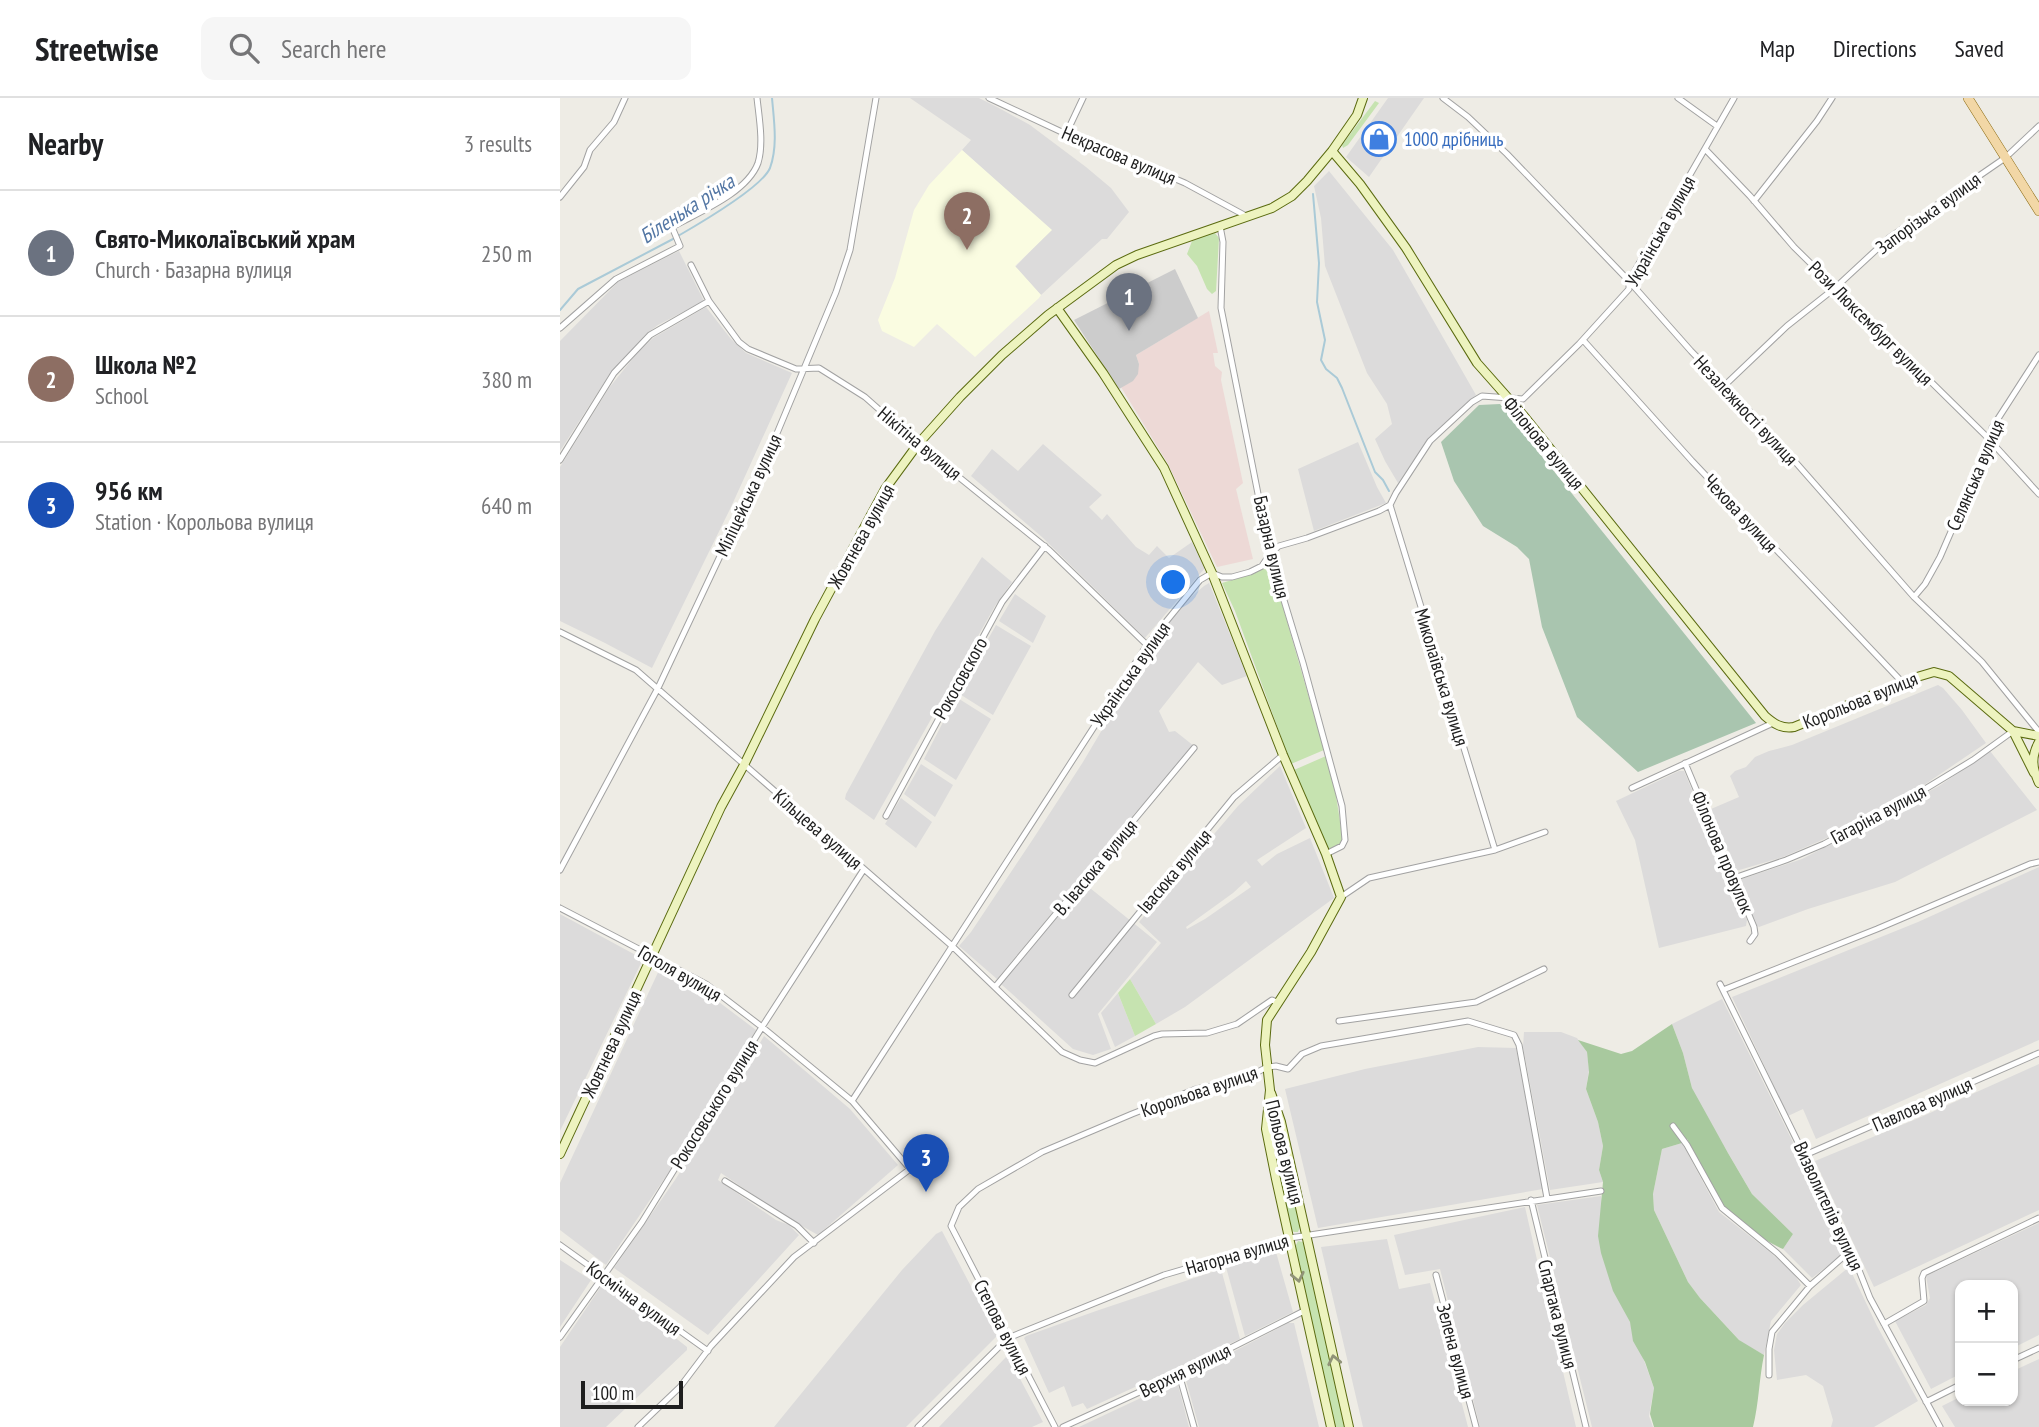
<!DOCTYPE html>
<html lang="en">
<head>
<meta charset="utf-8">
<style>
	:root { --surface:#fff; --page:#f6f6f6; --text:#202124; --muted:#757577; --line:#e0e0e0; --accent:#b91f14 }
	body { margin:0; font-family:"PT Sans Narrow",sans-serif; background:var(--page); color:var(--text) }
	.controls { position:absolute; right:21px; bottom:21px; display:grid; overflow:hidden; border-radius:14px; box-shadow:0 2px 5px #0004 }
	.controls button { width:63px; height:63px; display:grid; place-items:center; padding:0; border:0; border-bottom:2px solid var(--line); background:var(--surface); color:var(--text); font:35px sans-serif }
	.scale { position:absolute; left:21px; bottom:18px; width:102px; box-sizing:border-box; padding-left:7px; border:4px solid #1e1e1e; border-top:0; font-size:19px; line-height:24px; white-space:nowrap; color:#1e1e1e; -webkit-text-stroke:5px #fff; paint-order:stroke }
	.you { position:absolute; left:614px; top:485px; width:24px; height:24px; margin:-18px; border:5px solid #fff; border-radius:50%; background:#1a73e8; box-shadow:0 0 0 10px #1a73e833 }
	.badge { display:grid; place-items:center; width:46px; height:46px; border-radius:50%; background:var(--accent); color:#fff; font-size:23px; font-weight:700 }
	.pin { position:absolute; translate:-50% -58px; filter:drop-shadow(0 2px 4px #0008) }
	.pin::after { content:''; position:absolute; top:37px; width:24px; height:21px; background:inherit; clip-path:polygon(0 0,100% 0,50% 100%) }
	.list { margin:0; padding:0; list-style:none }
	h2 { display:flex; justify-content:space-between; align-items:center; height:91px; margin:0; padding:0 28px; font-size:30px }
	h2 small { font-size:23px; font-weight:400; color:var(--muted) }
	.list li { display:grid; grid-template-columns:46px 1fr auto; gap:21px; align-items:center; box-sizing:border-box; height:126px; padding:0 28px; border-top:2px solid var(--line) }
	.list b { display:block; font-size:26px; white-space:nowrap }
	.list p { margin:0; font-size:23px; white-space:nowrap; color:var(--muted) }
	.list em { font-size:23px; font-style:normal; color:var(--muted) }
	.icon { flex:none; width:38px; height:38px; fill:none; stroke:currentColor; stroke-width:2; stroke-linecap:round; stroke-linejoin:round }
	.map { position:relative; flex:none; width:1479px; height:1329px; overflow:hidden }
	header { display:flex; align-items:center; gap:42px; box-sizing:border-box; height:98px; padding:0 35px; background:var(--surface); border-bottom:2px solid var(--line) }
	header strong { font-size:33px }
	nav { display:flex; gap:38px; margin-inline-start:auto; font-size:24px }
	.search { width:490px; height:63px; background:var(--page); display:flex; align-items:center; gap:18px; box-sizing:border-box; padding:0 24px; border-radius:14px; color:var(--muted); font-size:26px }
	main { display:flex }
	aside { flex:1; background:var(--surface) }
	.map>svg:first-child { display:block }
</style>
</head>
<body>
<header>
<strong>Streetwise</strong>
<div class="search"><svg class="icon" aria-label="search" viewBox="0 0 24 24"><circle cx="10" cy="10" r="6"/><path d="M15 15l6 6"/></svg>Search here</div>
<nav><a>Map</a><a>Directions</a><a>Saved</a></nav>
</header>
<main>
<aside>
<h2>Nearby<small>3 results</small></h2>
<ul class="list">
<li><span class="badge" style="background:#6b7280">1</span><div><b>Свято-Миколаївський храм</b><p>Church · Базарна вулиця</p></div><em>250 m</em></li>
<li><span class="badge" style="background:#8d6e63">2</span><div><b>Школа №2</b><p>School</p></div><em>380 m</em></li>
<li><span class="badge" style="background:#1a4fb4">3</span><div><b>956 км</b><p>Station · Корольова вулиця</p></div><em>640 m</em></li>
</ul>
</aside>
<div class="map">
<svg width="1479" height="1329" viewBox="0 0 1479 1329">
	<rect width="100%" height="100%" fill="#eeece5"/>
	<path fill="#dcdbdb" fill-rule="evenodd" d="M350,0H419L437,9L470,27L526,69L551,90L569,114L547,141H542L481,197L455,169L491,132L402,52L411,42Z
		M828,0H864L809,79L786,59Z
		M769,73L833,152L916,297L868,341L838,385L825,363L815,341L832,326L827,306L807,275L765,168L761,120L754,88Z
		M119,153L144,203L98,227L86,236L49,277L0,353V243L59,183Z
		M146,209L171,241L186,255L232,275L171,409L92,570L45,545L0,523V369L49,290L78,254L93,240Z
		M798,344L817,389L826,405L754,433L738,371Z
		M483,346L542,397L529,409L542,422L547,416L576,449L589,457L597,448L609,460L632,444L645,470L585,540L482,439L411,378L432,351L458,373Z
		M422,459L452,484L435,508L314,722L285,701L286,696L375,533Z
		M649,485L687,578L662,587L638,564L599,613L609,634L615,633L634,648L575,715L437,881L399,848L411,834L475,738L523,664L594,544L625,504L644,488Z
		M455,496L486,518L473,545L439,523Z
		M436,527L471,548L433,617L398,595Z
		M1378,587L1383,590L1402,612L1426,645L1364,687L1276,736L1223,759L1176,773L1151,711L1179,699L1170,678L1175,673L1186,669L1195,659L1209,653L1232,647Z
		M396,599L431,621L396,682L364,661Z
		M1430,653L1477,712L1335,784L1248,811L1199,829L1196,827L1179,782L1242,761L1271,746L1379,688Z
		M361,666L393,687L375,719L344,696Z
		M720,668L746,730L697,762L702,768L717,756L750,740L774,800L625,909L596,926L570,881L601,845L579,824L678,708ZM686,783L691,789L645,821L627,831L626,829L673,795Z
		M1119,673H1124L1187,822L1186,828L1099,850L1075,742L1056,703Z
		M341,700L372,724L356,750L325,726Z
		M1479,769V942L1256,1041L1243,1011L1228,1018L1172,899L1358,824Z
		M525,786L597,844L538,916L551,951L533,957L513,951L441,886Z
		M0,816L83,861L0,1033Z
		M101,868L139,889L196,932L123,1053L46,1167L0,1132V1085Z
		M558,895L575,938L555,949L541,915Z
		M1162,901L1287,1153L1252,1180L1223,1151L1233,1136L1192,1096L1139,1005L1132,990L1123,955L1112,926Z
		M964,934H1001L1017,940L1027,954L1029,972L1026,991L1038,1024L1043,1048L1039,1072L1043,1084L990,1092L963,949Z
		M204,938L290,1011L338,1067L258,1137L226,1119L161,1075L158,1082L216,1122L229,1127L239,1137L148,1237L54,1170L115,1082L169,998Z
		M918,949L956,950L983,1091L758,1130L725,991L805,971Z
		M1479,966V1112L1314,1189L1255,1063L1361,1019Z
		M1122,1045L1159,1114L1210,1154L1234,1176L1241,1187L1211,1223L1204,1257L1181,1244L1140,1200L1128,1184L1094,1112L1093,1096L1102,1051Z
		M1041,1098L1047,1171L1052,1187L1070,1224L1094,1290L1089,1318L1093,1329H1032L977,1107Z
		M965,1109L988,1210L1016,1329H920L880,1171L845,1177L834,1137Z
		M1479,1125V1237L1453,1250V1187H1400V1276L1371,1291L1335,1223L1366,1207L1370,1200L1366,1178Z
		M382,1133L437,1238L346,1329H214L342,1172L376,1136Z
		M827,1141L839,1191L870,1185L908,1329H803L761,1149Z
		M716,1154L733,1214L685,1238L666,1169Z
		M0,1162L31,1182L0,1229Z
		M1289,1169L1317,1228L1358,1303L1314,1329H1271L1273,1322L1263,1288L1246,1277L1217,1282L1214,1252L1217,1236L1225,1225L1243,1207Z
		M661,1171L680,1241L527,1311L523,1305L512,1309L504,1288L489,1295L464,1240L466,1238L536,1213Z
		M42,1187L80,1212L127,1249V1252L46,1329H0V1249Z
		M728,1225H734L759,1329H639L625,1279Z
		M446,1259L450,1262L483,1324L472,1329H379Z
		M1479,1261V1329H1395L1382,1308L1400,1299V1303H1453V1273Z
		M617,1283L629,1329H519Z"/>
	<path fill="#edd9d6" d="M649,213L658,255H653L655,268L662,274L661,282L683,385L676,391L693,461L657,469L608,366L561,289L579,266L576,257Z"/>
	<path fill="#fafce1" d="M402,52L492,132L455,168L481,197L479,200L415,259L377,226L354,249L322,233L318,222L335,180L354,112L369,87Z"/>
	<path fill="#ccc" d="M615,171L638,220L576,257L579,266L578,276L573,283L559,291L514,222Z"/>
	<path fill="#c6e3b0" d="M815,3L819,5L788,47L783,50L782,47Z
		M655,135L659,140L656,193L652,196L647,191L637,168L627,156L632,143L648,136Z
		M710,464L764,652L731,666L675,513L662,485L695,475Z
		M766,658L773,679L783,742L778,748L768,751L734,672Z
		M570,881L596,926L575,938L558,895Z
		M714,1021L721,1040L739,1123L740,1129L738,1134H734L731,1131L710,1032L711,1024Z
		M738,1143L743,1144L746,1147L785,1329H774L735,1149Z"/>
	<path fill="#a8c99e" d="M1112,926L1123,955L1132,990L1168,1055L1192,1096L1233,1136L1223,1151C1202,1142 1179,1125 1163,1108L1127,1041L1122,1045L1102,1051L1093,1096L1094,1112L1128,1184L1140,1200L1179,1242L1204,1257C1199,1281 1199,1305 1193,1329H1094L1090,1316L1094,1290L1085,1264L1073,1243L1070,1224L1053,1193L1041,1155L1038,1138L1043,1084L1039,1072L1043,1048L1038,1024L1026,991L1029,974L1027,954L1018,942L1061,956L1072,953Z"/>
	<path fill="#a9c5af" d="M940,306L1160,580L1196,625L1078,674L1017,619L982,529L969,461L957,449L923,428L894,383L881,344L919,307Z"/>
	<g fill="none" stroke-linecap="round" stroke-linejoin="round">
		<path stroke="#aacad7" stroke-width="2" d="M753,96L759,165L757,204L765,242L761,262L766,271L777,280L782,290L815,374L823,382L829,393
			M118,138C137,127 202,89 210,70C218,48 214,23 212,0
			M0,212L18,191L113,141"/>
		<g stroke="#a2a2a2" stroke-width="7">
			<path id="street" d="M429,0L506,36L564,59L625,85L686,118
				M883,0L908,19L947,56L1069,183L1131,253L1202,326L1354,499L1422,564L1479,634
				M1118,0L1157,28
				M506,36L523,0
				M1146,52L1190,98L1234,149L1425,337L1479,396
				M0,99L24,69L30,52L54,24L65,0
				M1194,103L1257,23L1272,0
				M660,128L663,144L661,210L710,456L743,565L782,708L785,742L782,748L766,756
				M131,167L149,203L179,244L188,251L236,271L259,270L305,299L358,346L489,452L587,547
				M0,230L56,181L120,148L112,129C139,114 187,95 198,65C204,46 199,19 197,0
				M1023,242L1132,363L1343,585
				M1164,288L1227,228L1275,190L1329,140L1445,60L1479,28
				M0,362L54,275L90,237L149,203
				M830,407L935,752
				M1354,499L1365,486L1380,459L1430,344L1432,330L1479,257
				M0,534L76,572L391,847L502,954L520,962L535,965L594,938L602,936L647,935L677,926L712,902L717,904
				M1125,665L1194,829L1195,836L1190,843
				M1072,690L1213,625
				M326,718L442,504L485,448
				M0,772L98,590L210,352L276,194L290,152L316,0
				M1174,780L1226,762L1264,746L1352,699L1413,662L1453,633
				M781,799L809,780L935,752L985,734
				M0,810L146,886L202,929L292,1003L350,1071L234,1159L151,1248L120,1289L78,1329
				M1160,886L1291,1152L1310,1200L1380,1329
				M435,889L634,650
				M1163,892L1317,831L1470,766L1479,764
				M512,897L674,699L723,657
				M779,923L916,904L984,871
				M292,1003L587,547L640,482L652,475L662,479H672L690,474L702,468L710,456L719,448L747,440L819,413L830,407L836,395L870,343L912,304L922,298L963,301L1019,246L1069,191V183L1174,0
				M1113,1028L1127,1047L1162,1110L1217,1155L1250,1188
				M1245,1057L1479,955
				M165,1083L237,1128L254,1145
				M971,1102L1026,1329
				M0,1147L148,1253
				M876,1177L916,1329
				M1324,1226L1364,1203L1362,1180L1364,1175L1479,1120
				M0,1239L82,1124L202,929L304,771
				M1453,1262L1479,1250
				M619,1276L634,1329
				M1209,1277V1251L1212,1234L1250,1188L1291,1152
				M1366,1304L1400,1287
				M358,1329L448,1240L604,1177L730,1140L1041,1093
				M495,1329L391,1128L399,1109L418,1091L482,1054L572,1016L636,991L683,982L707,969L716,968L728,971L742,956L761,948L908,923L954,937L959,947L987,1100
				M503,1329L619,1276L746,1212"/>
		</g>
		<g stroke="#5b6b10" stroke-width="10">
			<path id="secondary" d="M772,53L800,86L846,150L917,265L963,317L1205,618C1214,626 1222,631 1234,629L1357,579L1374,574L1389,578L1453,633L1479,638
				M497,210L543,275L604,370L652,475L723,657L766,756L781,799L751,854L707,922L705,947L710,992L706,1031L716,1081L771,1329
				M1453,633L1474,675
				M1479,644C1471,658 1472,670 1479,685
				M711,995L721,1024L789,1329
				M0,1056L161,709L184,667L255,521L325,391L358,346L400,299L442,257L488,217L556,167L577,157L712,110L732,98L747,83L772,53L797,17L803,0"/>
		</g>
		<g stroke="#8a690f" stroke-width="10">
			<path id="primary" d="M1408,0L1479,113"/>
		</g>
		<use href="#street" stroke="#fff" stroke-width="5"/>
		<use href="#secondary" stroke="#edf3bf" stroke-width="8"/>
		<use href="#primary" stroke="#f2d7a6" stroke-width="9"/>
	</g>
	<defs><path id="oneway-chevron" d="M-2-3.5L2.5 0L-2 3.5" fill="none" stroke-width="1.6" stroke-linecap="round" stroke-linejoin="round" transform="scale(1.75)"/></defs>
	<g stroke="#909377">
		<use href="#oneway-chevron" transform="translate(738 1179) rotate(78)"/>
		<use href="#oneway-chevron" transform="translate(774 1262) rotate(-102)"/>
	</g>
	<defs>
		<g id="shop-ring" transform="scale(1.75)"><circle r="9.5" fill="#fff" stroke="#3f7fe0" stroke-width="1.5"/><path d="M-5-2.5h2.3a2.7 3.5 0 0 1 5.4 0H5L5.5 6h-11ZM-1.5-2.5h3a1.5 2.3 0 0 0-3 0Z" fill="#3f7fe0"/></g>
	</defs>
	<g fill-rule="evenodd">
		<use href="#shop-ring" x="819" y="41"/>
	</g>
	<g text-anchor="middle" stroke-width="7" stroke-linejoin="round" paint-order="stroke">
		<g font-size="19" fill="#366cbe" stroke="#fff" text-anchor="start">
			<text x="844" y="48">1000 дрібниць</text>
		</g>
		<g font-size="19" fill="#1e1e1e" stroke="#fff">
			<text transform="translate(559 57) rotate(23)" y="7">Некрасова вулиця</text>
			<text transform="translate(1368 115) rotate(-36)" y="7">Запорізька вулиця</text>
			<text transform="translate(1100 133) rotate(-61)" y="7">Українська вулиця</text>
			<text transform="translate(1311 225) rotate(45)" y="7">Рози Люксембург вулиця</text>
			<text transform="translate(1186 312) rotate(47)" y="7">Незалежності вулиця</text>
			<text transform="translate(360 345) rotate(40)" y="7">Нікітіна вулиця</text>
			<text transform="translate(984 345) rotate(50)" y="7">Філонова вулиця</text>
			<text transform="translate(1415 377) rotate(-67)" y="7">Селянська вулиця</text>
			<text transform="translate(188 397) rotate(-65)" y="7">Міліцейська вулиця</text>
			<text transform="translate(1181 415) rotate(47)" y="7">Чехова вулиця</text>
			<text transform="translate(301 438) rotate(-61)" y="7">Жовтнева вулиця</text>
			<text transform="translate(712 449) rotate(77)" y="7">Базарна вулиця</text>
			<text transform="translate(570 576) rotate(-55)" y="7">Українська вулиця</text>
			<text transform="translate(882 579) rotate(73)" y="7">Миколаївська вулиця</text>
			<text transform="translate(400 580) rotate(-61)" y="7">Рокосовского</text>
			<text transform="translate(1300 602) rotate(-22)" y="7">Корольова вулиця</text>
			<text transform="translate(1318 716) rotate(-28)" y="7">Гагаріна вулиця</text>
			<text transform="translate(258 731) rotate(41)" y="7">Кільцева вулиця</text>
			<text transform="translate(1163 754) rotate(67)" y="7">Філонова провулок</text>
			<text transform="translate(535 769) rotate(-50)" y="7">В. Івасюка вулиця</text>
			<text transform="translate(614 773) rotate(-50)" y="7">Івасюка вулиця</text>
			<text transform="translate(120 875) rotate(30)" y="7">Гоголя вулиця</text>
			<text transform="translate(51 946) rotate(-65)" y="7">Жовтнева вулиця</text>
			<text transform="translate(639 993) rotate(-19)" y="7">Корольова вулиця</text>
			<text transform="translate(154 1006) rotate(-58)" y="7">Рокосовського вулиця</text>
			<text transform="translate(1362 1006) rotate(-24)" y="7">Павлова вулиця</text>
			<text transform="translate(725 1054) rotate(76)" y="7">Польова вулиця</text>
			<text transform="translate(1269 1108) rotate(65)" y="7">Визволителів вулиця</text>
			<text transform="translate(677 1156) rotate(-16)" y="7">Нагорна вулиця</text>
			<text transform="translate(74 1200) rotate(36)" y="7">Космічна вулиця</text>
			<text transform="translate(998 1216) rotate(76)" y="7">Спартака вулиця</text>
			<text transform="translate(443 1229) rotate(63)" y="7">Степова вулиця</text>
			<text transform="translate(896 1253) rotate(75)" y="7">Зелена вулиця</text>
			<text transform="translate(625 1272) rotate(-26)" y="7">Верхня вулиця</text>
		</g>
		<g font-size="21" font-style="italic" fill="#5477a4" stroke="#fff">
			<text transform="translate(127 111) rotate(-33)" y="7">Біленька річка</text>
		</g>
	</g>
</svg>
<div class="controls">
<button>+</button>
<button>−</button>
</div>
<div class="scale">100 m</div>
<div class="you"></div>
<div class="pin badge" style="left:569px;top:233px;background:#6b7280">1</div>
<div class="pin badge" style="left:407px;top:152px;background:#8d6e63">2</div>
<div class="pin badge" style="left:366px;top:1094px;background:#1a4fb4">3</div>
</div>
</main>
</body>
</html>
